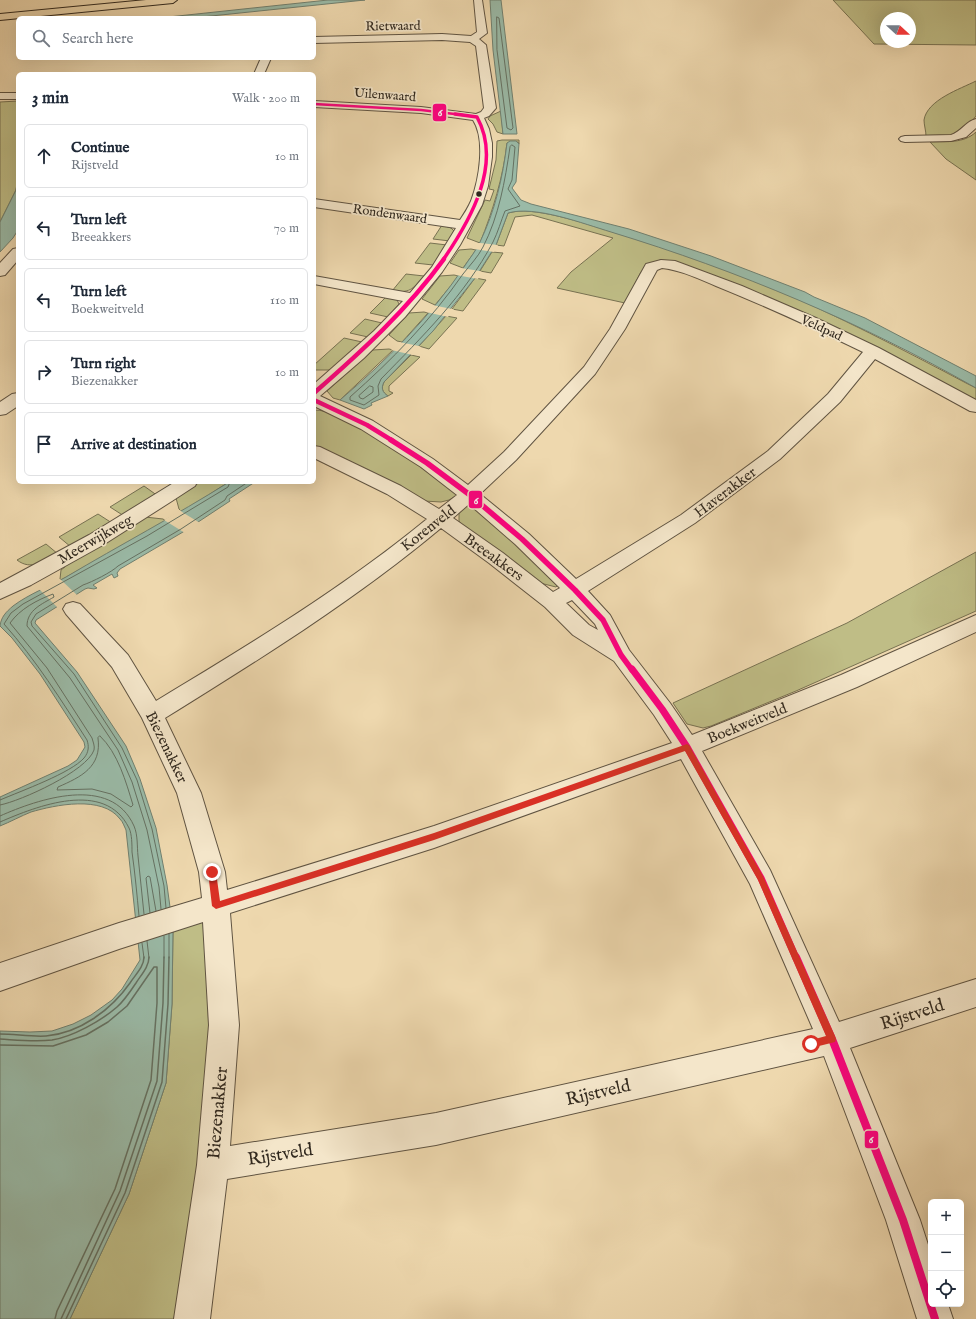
<!DOCTYPE html>
<html lang="en">
<head>
<meta charset="utf-8">
<style>
	:root { --surface:#fff; --page:#f6f6f7; --text:#1f2937; --muted:#747a83; --line:#e0e1e3 }
	body { margin:0; font-family:"IM FELL English",serif; background:var(--page); color:var(--text) }
	.controls { position:absolute; right:12px; bottom:12px; display:grid; overflow:hidden; border-radius:6px; box-shadow:0 4px 16px #0002 }
	.controls button { width:36px; height:36px; display:grid; place-items:center; padding:0; border:0; border-bottom:1px solid var(--line); background:var(--surface); color:var(--text); font:20px sans-serif }
	.compass { position:absolute; left:880px; top:12px; width:36px; height:36px; border-radius:50%; background:var(--surface); box-shadow:0 4px 16px #0002; rotate:111deg }
	.stop { position:absolute; width:12px; height:12px; margin:-9px; border:3px solid #d93025; border-radius:50%; background:#fff }
	.stop.end { background:#d93025; border-color:#fff; box-shadow:0 1px 4px #0008 }
	.list { margin:0; padding:0; list-style:none }
	h2 { display:flex; justify-content:space-between; align-items:center; height:52px; margin:0; padding:0 16px; font-size:17px }
	h2 small { font-size:13px; font-weight:400; color:var(--muted) }
	.list li { display:grid; grid-template-columns:26px 1fr auto; gap:12px; align-items:center; box-sizing:border-box; height:64px; margin:0 8px 8px; padding:0 8px; border:1px solid var(--line); border-radius:6px }
	.list b { display:block; font-size:15px; white-space:nowrap }
	.list p { margin:0; font-size:13px; white-space:nowrap; color:var(--muted) }
	.list em { font-size:13px; font-style:normal; color:var(--muted) }
	.icon { flex:none; width:22px; height:22px; fill:none; stroke:currentColor; stroke-width:2; stroke-linecap:round; stroke-linejoin:round }
	.map { position:relative; flex:none; width:976px; height:1319px; overflow:hidden }
	.search { position:absolute; background:var(--surface); box-shadow:0 4px 16px #0002; left:16px; top:16px; width:300px; height:44px; display:flex; align-items:center; gap:10px; box-sizing:border-box; padding:0 14px; border-radius:6px; color:var(--muted); font-size:15px }
	.panel { position:absolute; background:var(--surface); box-shadow:0 4px 16px #0002; left:16px; top:72px; width:300px; height:412px; border-radius:6px }
	.map>svg:first-child { display:block }
</style>
</head>
<body>
<div class="map">
<svg width="976" height="1319" viewBox="0 0 976 1319">
	<rect width="100%" height="100%" fill="#eed8ae"/>
	<filter id="stains"><feTurbulence type="fractalNoise" baseFrequency=".005" numOctaves="4"/><feColorMatrix values="0 0 0 0 .2 0 0 0 0 .09 0 0 0 0 .02 0 0 0 .5 -.17"/></filter>
	<radialGradient id="worn" r=".72"><stop offset=".6" stop-color="#630" stop-opacity="0"/><stop offset="1" stop-color="#630" stop-opacity=".3"/></radialGradient>
	<path fill="#bfbd86" stroke="#787252" fill-rule="evenodd" d="M833,0H976V45L874,44ZM886,18H910V42H886Z
		M976,81V116L968,126L951,136H926C926,131 924,125 924,120C927,100 960,89 976,81Z
		M18,101V178L16,190L0,222V102Z
		M501,111L503,134L497,132L493,124L488,119L490,116Z
		M976,132V180L946,159L930,142C947,141 963,144 976,132Z
		M502,140H519V144L518,142L507,143C503,178 493,210 480,243L467,238L485,200L490,201L494,190L489,189L496,160L497,141Z
		M518,211C548,210 593,226 623,235C673,251 723,267 771,287C838,316 902,349 966,383L976,388V404L765,297L680,263L660,260L648,264L641,272L625,303L557,288L571,272L613,238L532,215L515,217L504,246L496,245L508,213Z
		M442,225L451,228L454,231L450,241L433,239Z
		M430,243L447,245L433,265L415,263Z
		M471,249L476,250L463,268L450,263L459,250Z
		M492,252L503,253L491,273L480,271Z
		M406,274L424,276C412,290 410,293 392,291Z
		M454,275L459,276L435,305L422,299L440,276Z
		M475,278L486,280L463,311L452,309Z
		M387,296L396,298L399,304L388,317L370,313Z
		M424,312L428,313L402,342L397,341L389,335L409,313Z
		M446,316L457,318L429,349L419,346Z
		M365,319L382,323L368,337L350,333Z
		M344,338L362,342L331,370H314V365Z
		M389,349L393,350L340,400L333,398L327,391L373,350Z
		M411,355L420,357L389,386V391L393,393L388,396C382,392 381,388 384,382Z
		M314,410C330,410 342,419 356,426C392,446 425,469 458,495L449,500L441,502L424,501L358,466L314,446Z
		M200,482H229L182,512L179,509L176,498Z
		M144,486L158,496L124,516L110,507Z
		M467,505L473,507L500,530L559,584L556,587L540,583L461,524L459,521V512Z
		M98,514L112,523L71,547L59,537Z
		M145,517L163,519L166,521L61,580L60,579L61,570L65,567L63,565Z
		M46,544L58,554C44,561 31,571 17,560Z
		M976,552V611L796,691L711,726L703,728L687,724L673,703L847,623Z
		M204,918C206,965 210,1011 208,1058C203,1146 188,1232 174,1319H70L129,1194L166,1083L172,1004L173,929Z"/>
	<path fill="#9abaa7" stroke="#708070" d="M328,0H365L192,18H159Z
		M490,0H501L517,134H503L493,50Z
		M510,141H516L519,144L516,182L512,188L521,200L531,204L629,229L711,256L805,292L814,297L865,318L976,376V388C860,322 739,271 611,232C584,224 535,205 508,213L496,245L475,278L433,331L384,382C381,388 382,392 388,396L371,403L372,405L364,409L340,400C386,361 430,317 464,267C469,259 476,251 480,242C495,211 503,177 507,143Z
		M18,178V230L13,238L0,252V222L16,190Z
		M229,482H255L229,499L230,501L183,532L120,569L117,573L118,576L114,578L112,574L93,585L97,588L94,589L88,588L85,589L36,620L35,623L77,672L126,746L140,779L156,828L167,885L173,929L172,1004L166,1083L129,1194L70,1319H0V1031L30,1032L52,1031L73,1024L91,1015L112,1000L122,989L140,960L126,830C124,826 123,822 120,819C102,795 55,805 31,812C21,816 10,822 0,826V797L68,766L77,760L85,747L84,742L40,674L12,638L0,626C1,617 6,612 13,606C29,594 48,587 66,577C120,545 175,516 229,482Z"/>
	<path fill="#eed8ae" d="M478,243H480L498,245L494,252L474,249Z
		M461,268L480,271L482,272L478,279L456,275Z
		M432,305L452,309H454L448,317L426,312Z
		M399,342L419,346L421,347L413,355L391,350Z
		M180,510L182,512L200,523L185,533L164,520Z
		M60,579L77,595L58,608L40,590L37,589Z"/>
	<g fill="none" stroke-linecap="round" stroke-linejoin="round">
		<path stroke="#657162" stroke-width="1" d="M497,17L499,18L513,128L511,130L507,128L497,50Z
			M512,145L515,147L512,180L508,189L520,206L505,211C501,221 498,232 493,242C465,295 422,337 381,379L378,386L379,395L364,405L350,400V397C392,360 431,320 463,274C470,265 478,257 483,247C499,216 505,181 510,147Z
			M370,386L373,387V392L363,399L360,398L359,396Z
			M100,736C118,753 126,782 133,805L131,807L111,794L92,789L57,790L58,787C81,777 102,767 98,738Z
			M0,800C21,791 71,773 84,758C89,752 89,746 87,740C61,700 36,660 4,624L11,613L23,604L147,536L228,487L230,482
			M0,805C21,801 87,771 94,750C95,746 93,742 92,738L47,668L10,623C20,609 37,600 53,594L54,597C42,604 27,610 27,626L70,678L118,750L132,782L147,830L159,887L161,909
			M0,816C38,799 111,774 134,826C138,835 137,847 138,856C140,875 142,895 144,914
			M0,822C37,806 105,779 129,828C132,834 132,845 132,852C135,873 137,895 139,916
			M166,908L164,886L152,829L137,780L122,748L74,674L32,626L31,622L36,614L83,585C92,582 112,572 118,566L181,529L225,500L227,496L248,482
			M150,913L146,878L148,876L150,877L156,911
			M147,941L149,958
			M142,943L144,958
			M164,958V936
			M169,958V934"/>
		<path stroke="#657162" stroke-width="1.5" d="M0,1034C15,1034 31,1037 46,1036C80,1033 111,1010 130,983C135,975 144,967 144,957
			M0,1039C17,1040 35,1042 52,1040C72,1037 101,1021 117,1007C124,1001 130,992 136,983C141,975 149,967 149,957
			M0,1045L53,1046L86,1035L108,1022L127,1006L154,967H157V1003L151,1080L115,1189L57,1311L55,1319
			M61,1319L120,1191L157,1081L163,1003L164,957
			M66,1319L125,1193L162,1082L168,1004L169,957"/>
		<g stroke="#605442" stroke-width="2">
			<path id="minor" d="M474,0H482L487,33L479,39L486,45L496,108L489,116L484,118L489,129L492,143V157L488,186L482,205L460,245L442,272L405,317L364,358L320,396L373,421L433,459L468,485L504,452L584,367L610,329L646,264L661,260L675,261L742,286L816,318L879,348L976,400V412L970,411L875,359L840,402L780,459L695,523L588,591L610,615L629,650L670,703L692,735L841,675L976,615V632L857,687L702,751L770,870L839,1022L976,979V1007L850,1048L920,1220L931,1254V1304H948L953,1319H917L886,1220L824,1056L436,1145L227,1179L210,1319H174L197,1165L209,1025L203,922L119,949L0,991V963L119,923L202,898L199,872L177,793L142,718L112,667L66,614L63,609L66,604L73,602L80,604L128,655L156,701C249,645 343,588 427,519L387,494L314,458V446L320,447L401,486L439,509L457,495L421,467L361,429L314,406V384L374,331L403,301L314,284V276L410,293L432,267L456,228L314,207V199L460,220C464,214 468,208 471,201C479,180 486,140 473,120L421,113L314,107V101L421,107L476,114L481,112L484,108L476,46L470,42L442,40L314,43V37L442,34L471,36L477,32ZM662,268C681,270 699,279 716,286C766,306 815,329 863,352L828,394L768,451L681,515L576,579L529,534L480,494L516,460L595,374L625,329L657,270ZM469,504L515,544L560,588L553,592L503,553L453,518ZM441,528L489,563L545,607L573,635L614,661L654,715L672,743L434,826L227,890L225,872L201,793L165,718C260,659 355,600 441,528ZM572,600L595,624L598,630L589,625L566,603ZM681,759L750,884L813,1029L436,1113L230,1146L239,1025L230,913L434,848Z
				M261,58H271L264,74H254Z
				M0,93H18V99H0Z
				M976,119V128L966,137L951,141L905,142L901,141L899,139L901,137L905,136L951,135C961,132 966,121 976,119Z
				M18,248V260L5,275L0,276V263L13,249Z
				M18,393V406L6,414L0,415V402L12,394Z
				M175,482H197L195,486L172,501L103,545L31,585L0,599V583L89,535Z"/>
		</g>
		<g stroke="#30281e" stroke-width="2">
			<path id="highway" d="M146,0H177L173,3L0,20V14Z"/>
		</g>
		<use href="#minor" fill="#f4e6ca" fill-rule="evenodd"/>
		<use href="#highway" fill="#eed8ae" fill-rule="evenodd"/>
		<g stroke="#f4e6ca" stroke-width="4">
			<path id="bus-1-far5" d="M314,104L421,110L463,115"/>
		</g>
		<g stroke="#f4e6ca" stroke-width="5">
			<path id="bus-1-far4" d="M443,260C470,221 503,164 477,117L455,114"/>
		</g>
		<g stroke="#f4e6ca" stroke-width="6">
			<path id="bus-1-far3" d="M314,393C361,352 407,310 444,259
				M314,400L367,425L393,441"/>
		</g>
		<g stroke="#f4e6ca" stroke-width="8">
			<path id="bus-1-far2" d="M391,440L427,463L470,495L522,539L575,590L603,620L621,655L632,670"/>
		</g>
		<g stroke="#f4e6ca" stroke-width="10">
			<path id="bus-1-far1" d="M632,669L662,709L687,747L761,878L796,958"/>
		</g>
		<g stroke="#f4e6ca" stroke-width="12">
			<path id="bus-1" d="M796,957L832,1039L903,1220L935,1319"/>
		</g>
		<use href="#bus-1-far5" stroke="#ff0080" stroke-width="2.5"/>
		<use href="#bus-1-far4" stroke="#ff0080" stroke-width="3.5"/>
		<use href="#bus-1-far3" stroke="#ff0080" stroke-width="4.5"/>
		<use href="#bus-1-far2" stroke="#ff0080" stroke-width="5.5"/>
		<use href="#bus-1-far1" stroke="#ff0080" stroke-width="7"/>
		<use href="#bus-1" stroke="#ff0080" stroke-width="8"/>
	</g>
	<path fill="#d93025" d="M687,744L689,745L763,876L835,1036L836,1039L835,1042L811,1048L808,1047L807,1044L808,1041L826,1036L758,880L685,751L434,840L216,909L212,906L208,872L212,869L216,872L220,901L434,833Z"/>
	<circle fill="#30281e" stroke="#f4e6ca" stroke-width="1.5" cx="479" cy="194" r="3.5"/>
	<g text-anchor="middle" stroke-width="3.5" stroke-linejoin="round" paint-order="stroke">
		<g font-size="13" fill="#30281e" stroke="#f4e6ca">
			<text transform="translate(393 25) rotate(-1)" y="5">Rietwaard</text>
			<text transform="translate(385 94) rotate(4)" y="5">Uilenwaard</text>
			<text transform="translate(390 213) rotate(8)" y="5">Rondenwaard</text>
			<text transform="translate(822 327) rotate(25)" y="5">Veldpad</text>
		</g>
		<g font-size="15" fill="#30281e" stroke="#f4e6ca">
			<text transform="translate(725 492) rotate(-37)" y="5">Haverakker</text>
			<text transform="translate(428 528) rotate(-38)" y="5">Korenveld</text>
			<text transform="translate(95 539) rotate(-30)" y="5">Meerwijkweg</text>
			<text transform="translate(494 557) rotate(36)" y="5">Breeakkers</text>
			<text transform="translate(747 723) rotate(-22)" y="5">Boekweitveld</text>
			<text transform="translate(167 747) rotate(64)" y="5">Biezenakker</text>
		</g>
		<g font-size="18" fill="#30281e" stroke="#f4e6ca">
			<text transform="translate(912 1014) rotate(-18)" y="6">Rijstveld</text>
			<text transform="translate(598 1092) rotate(-13)" y="6">Rijstveld</text>
			<text transform="translate(217 1113) rotate(-85)" y="6">Biezenakker</text>
			<text transform="translate(280 1154) rotate(-9)" y="6">Rijstveld</text>
		</g>
	</g>
	<g stroke="#f4e6ca" stroke-width="1.5">
		<rect x="432" y="103" width="15" height="19" rx="4" fill="#ff0080"/>
		<rect x="468" y="490" width="15" height="19" rx="4" fill="#ff0080"/>
		<rect x="864" y="1130" width="15" height="19" rx="4" fill="#ff0080"/>
	</g>
	<g font-size="11" text-anchor="middle" font-weight="bold" fill="#fff">
		<text x="440" y="116">6</text>
		<text x="476" y="504">6</text>
		<text x="871" y="1143">6</text>
	</g>
	<rect width="100%" height="100%" filter="url(#stains)"/>
	<rect width="100%" height="100%" fill="url(#worn)"/>
</svg>
<div class="controls">
<button>+</button>
<button>−</button>
<button><svg class="icon" aria-label="locate" viewBox="0 0 24 24"><circle cx="12" cy="12" r="6"/><path d="M12 2v4M12 18v4M2 12h4M18 12h4"/></svg></button>
</div>
<svg class="compass" viewBox="-18 -18 36 36"><path d="M0-13l5 13h-10z" fill="#e53935"/><path d="M0 13l5-13h-10z" fill="#747a83"/></svg>
<div class="stop" style="left:811px;top:1044px"></div>
<div class="stop end" style="left:212px;top:872px"></div>
<div class="search"><svg class="icon" aria-label="search" viewBox="0 0 24 24"><circle cx="10" cy="10" r="6"/><path d="M15 15l6 6"/></svg>Search here</div>
<section class="panel">
<h2>3 min<small>Walk · 200 m</small></h2>
<ul class="list">
<li><svg class="icon" aria-label="ahead" viewBox="0 0 24 24"><path d="M12 20V5M6 11l6-6 6 6"/></svg><div><b>Continue</b><p>Rijstveld</p></div><em>10 m</em></li>
<li><svg class="icon" aria-label="left" viewBox="0 0 24 24"><path d="M17 20v-9H6M10 6l-5 5 5 5"/></svg><div><b>Turn left</b><p>Breeakkers</p></div><em>70 m</em></li>
<li><svg class="icon" aria-label="left" viewBox="0 0 24 24"><path d="M17 20v-9H6M10 6l-5 5 5 5"/></svg><div><b>Turn left</b><p>Boekweitveld</p></div><em>110 m</em></li>
<li><svg class="icon" aria-label="right" viewBox="0 0 24 24"><path d="M7 20v-9h11M14 6l5 5-5 5"/></svg><div><b>Turn right</b><p>Biezenakker</p></div><em>10 m</em></li>
<li><svg class="icon" aria-label="arrive" viewBox="0 0 24 24"><path d="M6 21V4h12l-3 4 3 4H6"/></svg><div><b>Arrive at destination</b></div></li>
</ul>
</section>
</div>
</body>
</html>
